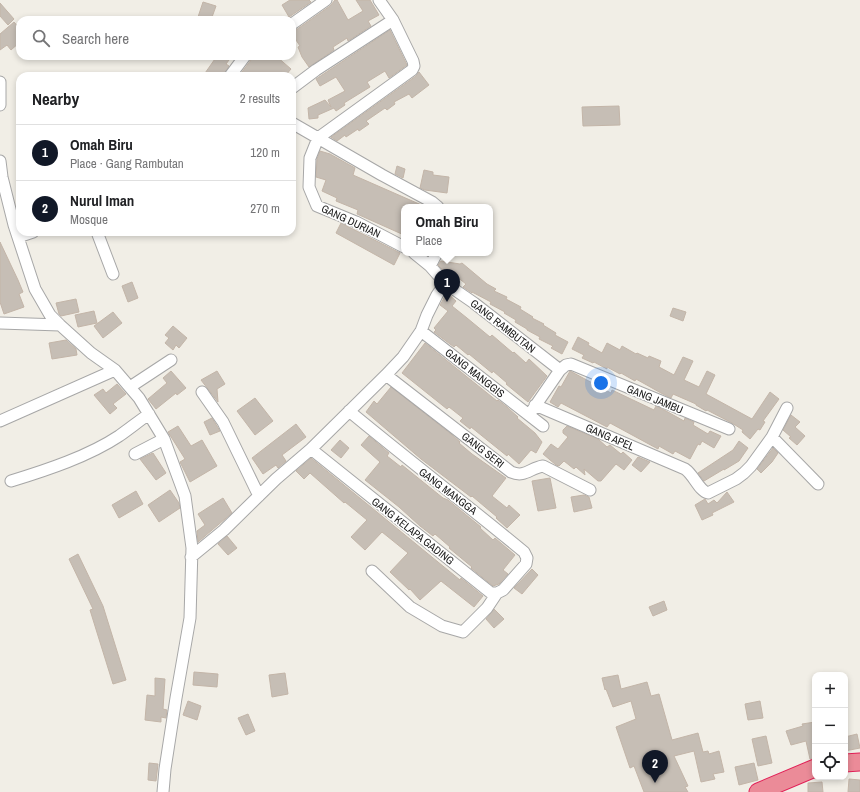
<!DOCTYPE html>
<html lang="en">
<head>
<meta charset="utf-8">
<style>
	:root { --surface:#fff; --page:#f6f6f6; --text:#202124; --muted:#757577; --line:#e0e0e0; --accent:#111827 }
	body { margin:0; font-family:"Archivo Narrow",sans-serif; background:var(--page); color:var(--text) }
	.controls { position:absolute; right:12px; bottom:12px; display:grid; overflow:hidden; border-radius:8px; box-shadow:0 2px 6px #0003 }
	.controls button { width:36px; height:36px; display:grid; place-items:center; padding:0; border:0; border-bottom:1px solid var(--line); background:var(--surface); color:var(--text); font:20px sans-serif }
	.you { position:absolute; left:601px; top:383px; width:14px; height:14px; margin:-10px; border:3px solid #fff; border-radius:50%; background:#1a73e8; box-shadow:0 0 0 6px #1a73e833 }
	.badge { display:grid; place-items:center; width:26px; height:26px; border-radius:50%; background:var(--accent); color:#fff; font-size:13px; font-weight:700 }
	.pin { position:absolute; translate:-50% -33px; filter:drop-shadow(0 1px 2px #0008) }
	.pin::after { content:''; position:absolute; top:21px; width:14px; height:12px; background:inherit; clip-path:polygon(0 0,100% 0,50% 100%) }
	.popup { position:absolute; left:401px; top:204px; width:92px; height:52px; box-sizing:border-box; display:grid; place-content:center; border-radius:8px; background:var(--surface); filter:drop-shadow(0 1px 3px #0005); font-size:13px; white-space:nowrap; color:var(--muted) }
	.popup b { font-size:15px; color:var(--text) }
	.popup::after { content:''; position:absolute; left:50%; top:100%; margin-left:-8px; border:8px solid transparent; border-top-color:var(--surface) }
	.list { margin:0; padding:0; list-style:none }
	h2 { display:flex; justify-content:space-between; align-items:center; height:52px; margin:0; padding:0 16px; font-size:17px }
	h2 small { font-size:13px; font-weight:400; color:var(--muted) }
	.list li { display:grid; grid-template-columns:26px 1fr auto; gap:12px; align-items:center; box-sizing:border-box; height:56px; padding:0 16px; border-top:1px solid var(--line) }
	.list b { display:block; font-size:15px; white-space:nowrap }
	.list p { margin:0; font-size:13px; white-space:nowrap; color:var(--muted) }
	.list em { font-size:13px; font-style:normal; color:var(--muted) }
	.icon { flex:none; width:22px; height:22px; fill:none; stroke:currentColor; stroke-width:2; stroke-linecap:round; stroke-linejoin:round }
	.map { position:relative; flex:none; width:860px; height:792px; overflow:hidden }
	.search { position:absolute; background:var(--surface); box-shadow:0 2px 6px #0003; left:16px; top:16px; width:280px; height:44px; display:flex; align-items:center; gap:10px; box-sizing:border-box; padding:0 14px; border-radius:12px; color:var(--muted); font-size:15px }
	.panel { position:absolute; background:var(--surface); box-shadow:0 2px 6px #0003; left:16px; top:72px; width:280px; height:164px; border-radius:12px }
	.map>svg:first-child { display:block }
</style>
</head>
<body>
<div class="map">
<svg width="860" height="792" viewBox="0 0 860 792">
	<rect width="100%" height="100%" fill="#f1eee6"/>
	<path fill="#c6beb5" stroke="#c3b5a8" d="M290,0H309L311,2L289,17L282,5Z
		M335,0H337L348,20L363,11L356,0H370L379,15L368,21L371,26L348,41L347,38L333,47L334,50L309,67L302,57L298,47L300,46L292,34V31L296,30L330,6Z
		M203,2L216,6L211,20L198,17Z
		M0,3L14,19L8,25L0,16Z
		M14,22L20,29V42L11,50L7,45L0,50V34Z
		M390,30L407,65L389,78L385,71L367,82L370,87L344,103L345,105L336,111L334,108L318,115V118L309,119L308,108L325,100L331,107L328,100L345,91L336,77L320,86L316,79Z
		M217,56H232L226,64L229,66L223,76H203Z
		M252,56H276L291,69L285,76H239L251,60Z
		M419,72L429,85L412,98L409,94L394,102L395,104L387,110L385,108L366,121L369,124L359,131L358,129L346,137L345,135L337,141L331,137L416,76Z
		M619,106L620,125L583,126L582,107Z
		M320,151L330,154L355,168L353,175L426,207H404V235L357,214L358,210L336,201L337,198L322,191L326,180L316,177L317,159Z
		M397,166L405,169L403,178L395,174Z
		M424,170L433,172V175L449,177L447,193L425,190L420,188Z
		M341,223L400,253L394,265L336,233Z
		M0,242L18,280L23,292L19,294L24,307L4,314L0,302Z
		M441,261L460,264L462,263L487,284L496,289L494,291L507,297L506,299L521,307L520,309L533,317L532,318L544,324L543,325L556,333L555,335L568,342L562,354L551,348L553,346L539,339L540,337L527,330V329L515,322L516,320L504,313L505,312L490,304L491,302L472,292V293L463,287L466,284L452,273L444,271L438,265Z
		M132,282L138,298L128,302L122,286Z
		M447,293L456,301L452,306L467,318L490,337L492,335L513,353L514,352L526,363L529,359L547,376L528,402L506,384L507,383L493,371L492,373L469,354L468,355L456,345L454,347L434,332L436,330L434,328L448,311L440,305Z
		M76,299L79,312L61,316L59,314L56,303Z
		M673,308L686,312L683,321L670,316Z
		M94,311L97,323L78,327L75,315Z
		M113,312L122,323L103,338L94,326Z
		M173,326L187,338L179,348L176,345L173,350L165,343L169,338L165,335Z
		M578,337L589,343L588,345L602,353L607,343L620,350L622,346L636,354L637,353L648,358L649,356L661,361L659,367L674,375L683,357L693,361L684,380L699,387L707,371L715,375L706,394L752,419L770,392L779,399L763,421L765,422L760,430L758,429L750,439L742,432L743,430L732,423L707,410L706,411L696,405V404L673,394L671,398L661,393L636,379L635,381L621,373L620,374L607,367V369L594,362L593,363L582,358L584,355L572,349Z
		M66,340L76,349L77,355L52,359L49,343Z
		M425,343L497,401L498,400L507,407L518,417L517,418L535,433L542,442L536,453L531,450L519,464L508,454L507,456L471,427L470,429L460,421L463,418L449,407L447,409L402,373Z
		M171,371L186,388L177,395L176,393L156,409L148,399L167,383L163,378Z
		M217,371L225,384L217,389L218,402L201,380Z
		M570,371L611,393L612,390L654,410L656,406L666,411L684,421L685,418L694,422L693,425L708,434L710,431L721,436L714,448L702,441L700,445L698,444L690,459L675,451L673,454L659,446L658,449L610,423L607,427L561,403L558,407L550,402L559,386L561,387Z
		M117,384L126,394L113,404L117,408L110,414L94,395L103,389L106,393Z
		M391,387L451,434L460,442L459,443L472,454L506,478L492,496L507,508L509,505L520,515L507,528L496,518L497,517L472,496L471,497L421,459L366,412L374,401L377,404Z
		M255,398L273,421L255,435L237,411Z
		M791,415L800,422L795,427L805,436L797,445L789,438L791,437L783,430Z
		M212,418L220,431L210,435L204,422Z
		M296,424L306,437L282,455L286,461L278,468L276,465L263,474L252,458Z
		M178,426L191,446L202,440L217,466L190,482L180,462L185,459L168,432Z
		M567,426L598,439L607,447L610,445L621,454L623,452L632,460L624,470L616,464L601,481H598L584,469L585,475L576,467L574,469L564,461L559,466L556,465L543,454L551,444L558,449L568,437L563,433V430Z
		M369,436L389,453L387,456L401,467L402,465L443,498L448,500L481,527L480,528L493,540L495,538L515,555L503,570L508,574L499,584L493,586L471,568L472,567L449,548L450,547L435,534L433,536L420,526L399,507L365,480L380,462L361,445Z
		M340,440L349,448L341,458L331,450Z
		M739,441L748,448L739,461L724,470V469L704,481L698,473L733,450Z
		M773,448L778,453L772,462L761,473L757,469Z
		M153,453L166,473L156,480L140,459Z
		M638,457L650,462L641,472L632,465Z
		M311,458L460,580L461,578L483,596L474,607L441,581L420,600L410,589L409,590L390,572L408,553L382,532L365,550L351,537L367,520L345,502L344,503L310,473L304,479L296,471Z
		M550,478L556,508L538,511L532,481Z
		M170,490L179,503L180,508L159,522L148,505Z
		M136,491L143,504L119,518L112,505Z
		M727,492L734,502L712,513L713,515L702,520L695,505L705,499L708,504L714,500L717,503Z
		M584,495L589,497L592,508L574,512L571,497Z
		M223,498L232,513L198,542L197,531L205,525L198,514Z
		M227,536L237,548L228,555L218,544Z
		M78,554L103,606L126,680L113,684L90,610L93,609L69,559Z
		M532,569L538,575L522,594L514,588Z
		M664,601L667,610L653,616L649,607Z
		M494,609L504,619L494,628L486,619Z
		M194,672L218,674L217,687L193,685Z
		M285,673L288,694L272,697L269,675Z
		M618,675L621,689L647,682L651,696L659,694L672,740L698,733L703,752L708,751L709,754L719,751L724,772L713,774L715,779L701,782L694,751L674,756L688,786L685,787L688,792H644L634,766L630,768L616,727L636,719L631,701L613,707L606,689L605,690L602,678Z
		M155,678L165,679L163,709L167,710L166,718L161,717V722L145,720L147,695L155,696Z
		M188,701L201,706L197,720L183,715Z
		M760,701L763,718L748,720L745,704Z
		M248,714L255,731L246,735L238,718Z
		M815,722V758L810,759L806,741L791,745L786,731L803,726L802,724Z
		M857,734L860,748L845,751V737Z
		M766,736L772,763L758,766L752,739Z
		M149,763L158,764L156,781L148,780Z
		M754,763L758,780L739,785L735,767Z
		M849,779L860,780V792H848Z
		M822,782L823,792H808V783Z"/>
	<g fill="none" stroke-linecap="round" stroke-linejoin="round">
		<g stroke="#a7a7a7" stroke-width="13">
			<path id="minor" d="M292,24L326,0
				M230,76L245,56
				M0,82V105
				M292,88L316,70L393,20
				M292,123L382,175L432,202L438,207
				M318,138L412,70L414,66L413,61L393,20L379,0
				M318,138L310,158L309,187L317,206L356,222L404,247
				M0,161L2,177L14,225L35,289L50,315L60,325L91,353L115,370L139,398L164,439L185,496L192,548L190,618L176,698L165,769L163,792
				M97,232L113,274
				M18,237L33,232
				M414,253L430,266L445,283L474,303L560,370
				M430,266L437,253
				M0,323L60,325
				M421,331L543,426
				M386,375L511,472C525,478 530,468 543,466L590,490
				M130,387L171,360
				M202,392L223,422L259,496
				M535,405L685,469C694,475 699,491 708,493L736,479L744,473L751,466L772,437L787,408
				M529,415L560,370L566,365L571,364L729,429
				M0,421L115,370
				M772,437L818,484
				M311,449L491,593H497L503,590L526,564L527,558L524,552C466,504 407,459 349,411
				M135,454L164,439
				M11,481C47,470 89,456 119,436C129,429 139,421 149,414
				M191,557L224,530L276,479L311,449L386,375L403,357L421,331L427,315L437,295L445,283
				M372,571L410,607L442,626L463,632L487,608L497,593"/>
		</g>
		<g stroke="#e22057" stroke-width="19">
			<path id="highway" d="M845,763L860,762
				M758,792L815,768"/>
		</g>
		<use href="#minor" stroke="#fff" stroke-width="11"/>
		<use href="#highway" stroke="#eb8b98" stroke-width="17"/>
	</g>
	<g text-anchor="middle" stroke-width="3" stroke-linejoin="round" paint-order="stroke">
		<g font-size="11" fill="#202020" stroke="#fff">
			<text transform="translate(351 221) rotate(25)" y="4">GANG DURIAN</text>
			<text transform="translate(503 326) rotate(38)" y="4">GANG RAMBUTAN</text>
			<text transform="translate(475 373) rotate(38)" y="4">GANG MANGGIS</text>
			<text transform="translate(655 399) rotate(22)" y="4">GANG JAMBU</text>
			<text transform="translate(610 437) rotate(23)" y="4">GANG APEL</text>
			<text transform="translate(483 450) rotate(38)" y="4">GANG SERI</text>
			<text transform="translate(448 491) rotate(37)" y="4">GANG MANGGA</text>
			<text transform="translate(413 531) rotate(38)" y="4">GANG KELAPA GADING</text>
		</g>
	</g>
</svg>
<div class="controls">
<button>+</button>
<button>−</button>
<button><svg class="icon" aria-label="locate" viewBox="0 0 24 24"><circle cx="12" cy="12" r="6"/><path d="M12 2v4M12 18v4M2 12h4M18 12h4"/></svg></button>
</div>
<div class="you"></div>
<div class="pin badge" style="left:447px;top:302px">1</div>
<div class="popup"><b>Omah Biru</b>Place</div>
<div class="pin badge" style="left:655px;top:783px">2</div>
<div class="search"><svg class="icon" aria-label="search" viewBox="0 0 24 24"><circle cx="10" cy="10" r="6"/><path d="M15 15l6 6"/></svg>Search here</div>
<section class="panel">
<h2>Nearby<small>2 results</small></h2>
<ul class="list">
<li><span class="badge">1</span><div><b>Omah Biru</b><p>Place · Gang Rambutan</p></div><em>120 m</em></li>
<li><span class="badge">2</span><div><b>Nurul Iman</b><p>Mosque</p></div><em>270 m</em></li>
</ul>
</section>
</div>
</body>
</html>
